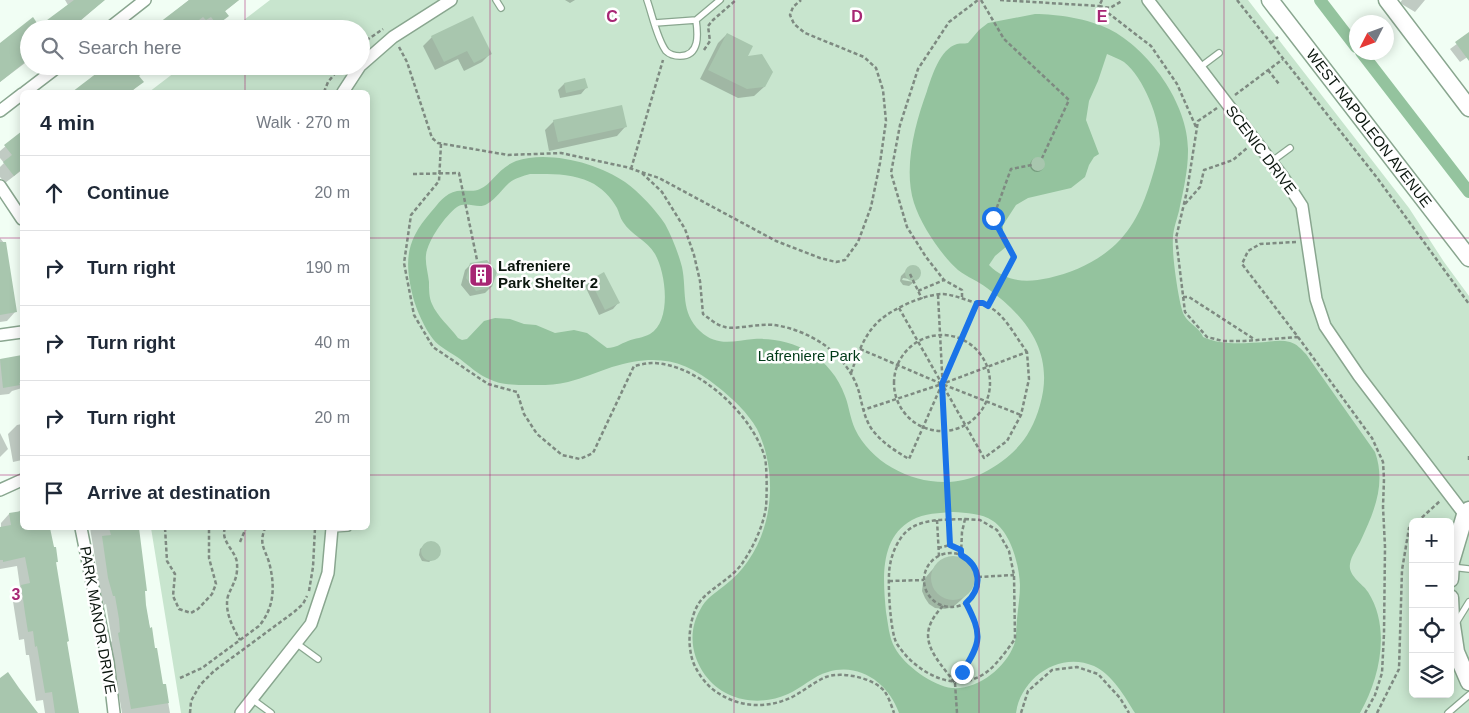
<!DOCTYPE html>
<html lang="en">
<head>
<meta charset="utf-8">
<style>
	:root { --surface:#fff; --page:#f6f6f7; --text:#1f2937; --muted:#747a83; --line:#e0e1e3 }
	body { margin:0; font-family:Helvetica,sans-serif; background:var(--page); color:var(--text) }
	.controls { position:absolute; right:15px; bottom:15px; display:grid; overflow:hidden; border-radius:8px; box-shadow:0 2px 12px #0003 }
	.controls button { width:45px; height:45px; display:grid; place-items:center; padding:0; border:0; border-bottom:1px solid var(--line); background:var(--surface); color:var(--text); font:25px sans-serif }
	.compass { position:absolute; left:1349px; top:15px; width:45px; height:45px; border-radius:50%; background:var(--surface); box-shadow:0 2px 12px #0003; rotate:228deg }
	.stop { position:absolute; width:15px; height:15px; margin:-11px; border:4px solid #1a73e8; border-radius:50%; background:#fff }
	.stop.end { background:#1a73e8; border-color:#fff; box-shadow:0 1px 5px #0008 }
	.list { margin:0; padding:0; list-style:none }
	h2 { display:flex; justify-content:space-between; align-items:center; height:65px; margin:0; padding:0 20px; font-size:21px }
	h2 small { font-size:16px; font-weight:400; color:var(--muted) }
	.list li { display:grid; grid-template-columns:32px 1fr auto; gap:15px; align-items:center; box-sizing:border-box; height:75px; padding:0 20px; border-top:1px solid var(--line) }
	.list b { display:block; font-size:19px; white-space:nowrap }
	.list em { font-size:16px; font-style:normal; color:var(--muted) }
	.icon { flex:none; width:28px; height:28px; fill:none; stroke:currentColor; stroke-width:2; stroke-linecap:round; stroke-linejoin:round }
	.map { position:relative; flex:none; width:1469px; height:713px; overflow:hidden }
	.search { position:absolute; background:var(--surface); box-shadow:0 2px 12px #0003; left:20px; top:20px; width:350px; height:55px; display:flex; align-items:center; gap:12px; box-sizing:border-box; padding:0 18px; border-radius:28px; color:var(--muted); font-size:19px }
	.panel { position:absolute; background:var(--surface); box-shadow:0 2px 12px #0003; left:20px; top:90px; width:350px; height:440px; border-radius:8px }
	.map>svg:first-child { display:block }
</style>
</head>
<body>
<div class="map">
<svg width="1469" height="713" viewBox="0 0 1469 713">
	<rect width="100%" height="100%" fill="#f1fef4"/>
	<path fill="#c8e5ce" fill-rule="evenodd" d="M270,0H1248L1409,208L1444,262L1469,296V713H181L151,528H368V92H149L183,66H361V29H232ZM1413,522H1450V694H1413Z"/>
	<path fill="#94c39e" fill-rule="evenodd" d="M1035,14C1057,14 1089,19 1109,29C1149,49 1189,105 1188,151C1188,171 1183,192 1179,211C1175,226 1172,232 1173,248C1173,261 1179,305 1184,315C1189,324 1200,328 1203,337C1223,346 1245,343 1266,342C1274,341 1282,340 1290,342C1297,344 1301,349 1306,354L1375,452C1386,483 1375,510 1361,540C1358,547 1351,556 1350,564C1348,576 1362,583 1368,592C1391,628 1380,678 1360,713H1135C1125,697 1112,674 1094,666C1060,651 1021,677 1016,713H899C889,684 860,662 828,672C813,676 802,688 788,694C759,707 724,701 705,675C691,656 688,631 700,610C706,598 714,594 724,586C733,579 741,571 748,561C774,524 777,470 757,429C748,413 733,399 718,387C683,358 655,354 612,367C597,372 583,378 568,382C553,386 538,385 522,385C512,385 498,384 489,379C479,375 469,366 460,359C452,353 439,347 433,339C425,329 416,309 413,297C404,260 406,241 431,212C438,204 445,193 457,191C466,189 471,193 480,189C492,184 498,168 516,161C548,150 598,163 625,182C640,193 655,209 665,224C672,237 678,252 682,267C687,291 680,312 700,331C717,347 733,341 754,339C773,338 793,342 809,352C826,362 838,377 845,396C849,406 850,418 855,429C876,473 939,496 983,473C1013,457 1031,438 1040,405C1055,353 1027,317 987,288C978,281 967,277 958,270C941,255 921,225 914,203C903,168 915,124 927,91C932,76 940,49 957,44C961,43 964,44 968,43L979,30L988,23ZM1107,54C1112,56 1119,59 1124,62C1144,78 1160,119 1160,144C1159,152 1157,159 1155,167C1147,195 1138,223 1116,244C1097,262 1074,272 1049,278C1025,283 1006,282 989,265L995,256L1007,246V239L1003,232V225L1016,205L1028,198L1071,188L1085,177L1089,165L1094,157L1099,154L1086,120L1089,101L1098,81ZM530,174C550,174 571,173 590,182C601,187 611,197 617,208C619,212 620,218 623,222C631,235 647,240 655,254C666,273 672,321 650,334C643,338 635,338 628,341C620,344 616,348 607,348L587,333L574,330L555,333L536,325L524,324L510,319L495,318L484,321L467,339L462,340L458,338C450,327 437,316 432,304C429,298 429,289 429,282C428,273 425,263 426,255C428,240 445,216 457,207C467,200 478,210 487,204C497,198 501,190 509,183C515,178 523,176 530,174ZM953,512C967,513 981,513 993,521C1011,533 1019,564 1020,585C1020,596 1018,608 1017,619C1016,627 1017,637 1014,645C1005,668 978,690 952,688C933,686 904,665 895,648C889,638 888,623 886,612C883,580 879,538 912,520C924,513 940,513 953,512Z"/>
	<path fill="#0003" d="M65,0H104L71,29H29V60L0,82V45L32,19L39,28L68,5Z
		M189,0H239L224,12L227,16L213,29H206L202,24L197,27L194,24L188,29H153Z
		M565,0H575L570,3Z
		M1402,0H1425L1415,12L1400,3Z
		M727,34L746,57L764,87L754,96L738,98L700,79L718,43Z
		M1469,35V56L1460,62L1450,49Z
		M432,37L490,54L482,62L464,71L458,59L435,70L423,46Z
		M106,66H141L138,69V77L142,82L131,92H74Z
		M564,84L586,88L581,94L560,98L558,90Z
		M554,121L625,127L617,136L549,151L545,130Z
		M22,132V170L5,183L0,177V167L4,163L0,158V151Z
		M1030 165a7 7 0 1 1 14 0a7 7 0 1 1-14 0Z
		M0,238L5,244L15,312L7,321L0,322Z
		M471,264L491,287L485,293L470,296L461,285L465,270Z
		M911,266H916L920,270V276L916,280L903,278L902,280L914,282L909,286L903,285L900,281L901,276Z
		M591,281L618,303L613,309L599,315L585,286Z
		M22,357V388L12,391L9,394L0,395V360Z
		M22,424V460L13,462L8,434L17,425Z
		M0,433L8,449L0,457Z
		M22,509V528H49L57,562L55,563L66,643L78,713H45L43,700L36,701L29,655H26L24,639L19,640L12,595L20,587L17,566L0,569V529L1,528V523L9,514L17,513Z
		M90,528H138L145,605L162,686L165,685L170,713H122L110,643L112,641L106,604L104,605L100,588Z
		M428,542L434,543L439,548L438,555L429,562L422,561L419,555L420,549Z
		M948,558H955L963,560L970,566L974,574L973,583L969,592L960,601L953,607L945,609L935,608L929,604L925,598L922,591L923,583L926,577L931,571L941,561Z"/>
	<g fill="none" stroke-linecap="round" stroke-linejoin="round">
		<path stroke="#94c39e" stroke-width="12" d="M1320,0L1356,47
			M1361,52L1469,192"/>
	</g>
	<path fill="#a8c6ae" d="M74,0H105L70,29H29V59L0,82V43L33,17L39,26Z
		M189,0H239L225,11L229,16L217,25L211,17L206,20L203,17L187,29H151Z
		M473,16L492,54L474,63L467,51L444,62L431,36Z
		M1469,32V61L1455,42Z
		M727,33L753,46L748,56L762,54L773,72L765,87L747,89L708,70Z
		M106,66H138L143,73L139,76L144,82L130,92H72Z
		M585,78L588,88L566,93L564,83Z
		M622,105L627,127L558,142L553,120Z
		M22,131V169L14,176L3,162L12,155L4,145Z
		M1031 164a7 7 0 1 1 14 0a7 7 0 1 1-14 0Z
		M0,242H6L17,312L0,315Z
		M487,260L497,272L492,287L476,291L466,278L470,263Z
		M905 273a8 8 0 1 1 16 0a8 8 0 1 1-16 0Z
		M604,272L620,303L605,310L590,280Z
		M22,355V382L19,383L20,385L3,388L0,359Z
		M22,511V528H50L54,547H56L58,562H56L69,641L67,642L79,713H55L52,692L45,693L37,646L35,647L33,631L28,632L25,613L21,585L30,583L25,557L3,562V560H0V527L11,525L9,513Z
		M109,528H139L147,591H145L146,605L150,628L152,627L155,648H157L163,684H166L169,703L131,709L118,633L120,632L119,619L115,596H113L108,578L102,536L111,535Z
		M421 551a10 10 0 1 1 20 0a10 10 0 1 1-20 0Z
		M931 578a22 22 0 1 1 44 0a22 22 0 1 1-44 0Z
		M8,672L19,688L38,713H0V678Z"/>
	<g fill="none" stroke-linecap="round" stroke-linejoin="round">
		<g stroke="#89a68f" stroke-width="8">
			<path id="lane" d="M496,0L501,8
				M647,0C652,14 657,39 666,51C670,55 675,56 680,56C700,56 698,34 696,20L720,0
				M655,23L696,20
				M1199,68L1219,53
				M1271,162L1290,148
				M332,529L348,528
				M1451,567L1469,569
				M1456,623L1469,602
				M296,643L318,659
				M252,699L271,713
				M1448,713L1469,695"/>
		</g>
		<g stroke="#89a68f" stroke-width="14">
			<path id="street" d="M1148,0L1283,177L1302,206L1316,299L1325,326L1359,376L1465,515
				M108,29L145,0
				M361,65L393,37L451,0
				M25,92L59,66
				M343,92L360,66
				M0,111L22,94
				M0,186L22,219
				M0,335L22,332
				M0,490L22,480
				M81,528L108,662L114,713
				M241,713L311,624L328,573L332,528"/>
		</g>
		<g stroke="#89a68f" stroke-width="19">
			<g id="secondary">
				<path id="s1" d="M1270,0L1469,258"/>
				<path d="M1387,0L1469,108"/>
				<path d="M1450,579L1451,562L1465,515L1469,510"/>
				<path d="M1450,598L1451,619L1456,652L1469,682"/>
			</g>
		</g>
		<path stroke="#7e8a81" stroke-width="2.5" stroke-dasharray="4 2.5" stroke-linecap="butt" d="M981,0L1004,39L1069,100L1042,158
			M1000,0L1099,6L1151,46L1177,84L1196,127
			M1102,0L1099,6L1110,8L1122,1
			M1237,0L1378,179L1469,304
			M1271,43L1278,37
			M361,44L383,29
			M399,47L407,62L432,138L438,143L508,155L561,153L626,167L659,178L776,241L820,258L836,262L845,260L858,242L871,207L880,163L886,121L883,90L876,68L864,57L805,33L794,24L790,15L793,7L801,0
			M704,50L710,41L708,26L713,20L736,0
			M1268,70L1279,84
			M324,92L328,82L341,66
			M1235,95L1283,59
			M1217,108L1198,121L1187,191L1176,238L1185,312L1207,337L1223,341H1244L1298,337
			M441,144L439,181L411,215L404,263L414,315L433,347L488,384L517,392L524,414L537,434L562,455L580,459L593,453L634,366C640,365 646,363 652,363C697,363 753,415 765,458C767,467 767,496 766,507C763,527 753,548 741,565C731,578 715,586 704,597C691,609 687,637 691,654C693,668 706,686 718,693C741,708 769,709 794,696C805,690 814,682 826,677C842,671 875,678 885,692C889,698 892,707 894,713
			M631,169L663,60
			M642,173L662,192L685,229L694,255L700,281L703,314C710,319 716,325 725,327C735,330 761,323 774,325C791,327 810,335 823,344C840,356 853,372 859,392C862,404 864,417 871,428C880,441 895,451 909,459L942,384L863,410
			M413,174L459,173L477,260
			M1185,204L1200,187L1204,170L1233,160L1247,148
			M1296,242L1260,244L1248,251L1242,264L1298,337L1372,438L1383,462L1384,479L1383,507L1385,547L1384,634L1382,673L1375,695L1365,713
			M910,274L922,299
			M918,291L944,280
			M938,295L947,468
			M962,297V290L944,280L926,257L907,227L891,173L900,125L918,69L949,22L978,0
			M1183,297H1189L1254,339
			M988,306L1014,257L993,218L1011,169L1032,165
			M899,308L984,458L1007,441L1021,415L1029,379L1027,352L942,384
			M894 383a48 48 0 1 1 96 0a48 48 0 1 1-96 0Z
			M860,349L942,384L1021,415
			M851,373C858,354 864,334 880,320C894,308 925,294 943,294C955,295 965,300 977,303C985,304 993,308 1000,315C1010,325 1018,340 1027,352
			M943,383L977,303
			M1469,456V460
			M965,519L980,520L997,530L1009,551L1014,575L1015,639C1007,650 998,663 988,671C957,696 916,673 897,644C890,633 887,578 890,565C892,553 898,539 907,531C922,518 946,520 965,519Z
			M937,520L939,556
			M1417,522L1440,501
			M165,528L167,561L175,574L173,596L179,609L191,613L198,609L212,594L216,584L209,558V528
			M225,528C220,541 236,551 237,563C238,579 233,583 228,596C224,611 233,628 240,640
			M950,530V545
			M240,542L246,528
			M938,548L950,545L961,550
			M924 580a27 27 0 1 1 54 0a27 27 0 1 1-54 0Z
			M961,555L962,532L965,519
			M978,577L1014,575
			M889,581L924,580
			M309,591L313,567L315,528
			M943,606C913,637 934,655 955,683C978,648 986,643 966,603
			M180,678L202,668L259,626C275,607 275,585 269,562C264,547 259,544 265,528
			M955,683L957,713
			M190,713L191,701L200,685L214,671L294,612L303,604L307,596
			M1021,713L1028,691L1052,670L1077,667L1098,674L1120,698L1129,713
			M1377,713L1399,669L1402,570L1409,528L1413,525"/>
		<use href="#lane" stroke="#fff" stroke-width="5.5"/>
		<use href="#street" stroke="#fff" stroke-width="11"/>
		<use href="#secondary" stroke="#fff" stroke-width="16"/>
		<path stroke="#7e8a81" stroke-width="2.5" stroke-dasharray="4 2.5" stroke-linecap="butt" d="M947,468L950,530"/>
	</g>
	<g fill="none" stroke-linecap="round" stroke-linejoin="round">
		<path stroke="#1a73e8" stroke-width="6" d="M962,672C982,642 982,634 966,603C983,588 981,566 961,555V550L950,545L942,384L977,303H983L988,306L1014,257L993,218"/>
	</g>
	<path fill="none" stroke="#a72674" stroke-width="1" stroke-opacity="0.55" d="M245,0V29M490,0V713M734,0V713M979,0V713M1224,0V713M245,66V92M0,238H22M368,238H1469M0,475H22M368,475H1469M245,528V713"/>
	<defs>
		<g id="building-square" transform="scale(1.25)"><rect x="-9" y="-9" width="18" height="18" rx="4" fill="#a72674" stroke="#fff"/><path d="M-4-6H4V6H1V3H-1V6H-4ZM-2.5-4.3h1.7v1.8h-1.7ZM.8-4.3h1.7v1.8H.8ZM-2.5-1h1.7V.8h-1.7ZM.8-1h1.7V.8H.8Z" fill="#fff"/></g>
	</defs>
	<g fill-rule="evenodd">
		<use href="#building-square" x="481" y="275"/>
	</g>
	<g text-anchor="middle" stroke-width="5" stroke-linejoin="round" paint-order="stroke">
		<g font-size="15" fill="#0b160e" stroke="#fff">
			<text dy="5" stroke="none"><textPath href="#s1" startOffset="162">WEST NAPOLEON AVENUE</textPath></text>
			<text transform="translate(1261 150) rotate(53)" y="5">SCENIC DRIVE</text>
			<text transform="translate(98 620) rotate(80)" y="5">PARK MANOR DRIVE</text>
		</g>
		<g font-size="15" font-weight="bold" fill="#0b160e" stroke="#fff" text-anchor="start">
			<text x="498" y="271">Lafreniere<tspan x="498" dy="17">Park Shelter 2</tspan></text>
		</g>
		<g font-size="15" fill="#003a18" stroke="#fff">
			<text x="809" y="361">Lafreniere Park</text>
		</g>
	</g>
	<g font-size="16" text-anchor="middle" font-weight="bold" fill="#a72674" stroke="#fff" stroke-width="5" stroke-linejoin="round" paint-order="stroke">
		<text x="612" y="22">C</text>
		<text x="857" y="22">D</text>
		<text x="1102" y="22">E</text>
		<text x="16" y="600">3</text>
	</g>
</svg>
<div class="controls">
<button>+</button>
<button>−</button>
<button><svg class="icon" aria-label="locate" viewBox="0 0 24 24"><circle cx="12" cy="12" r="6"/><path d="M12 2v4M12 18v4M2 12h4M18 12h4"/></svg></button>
<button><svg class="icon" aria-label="layers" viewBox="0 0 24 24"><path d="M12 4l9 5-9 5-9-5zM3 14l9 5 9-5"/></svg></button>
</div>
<svg class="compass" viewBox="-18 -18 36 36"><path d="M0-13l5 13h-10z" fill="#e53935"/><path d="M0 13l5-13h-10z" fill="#747a83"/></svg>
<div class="stop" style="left:993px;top:218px"></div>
<div class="stop end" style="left:962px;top:672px"></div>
<div class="search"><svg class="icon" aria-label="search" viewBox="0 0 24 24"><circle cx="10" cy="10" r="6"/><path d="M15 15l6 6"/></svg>Search here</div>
<section class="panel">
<h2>4 min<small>Walk · 270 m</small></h2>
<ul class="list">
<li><svg class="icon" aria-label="ahead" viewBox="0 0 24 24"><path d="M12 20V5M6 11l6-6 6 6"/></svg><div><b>Continue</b></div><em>20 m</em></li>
<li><svg class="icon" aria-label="right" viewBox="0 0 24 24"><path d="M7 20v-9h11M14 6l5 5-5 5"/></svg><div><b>Turn right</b></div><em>190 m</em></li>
<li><svg class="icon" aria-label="right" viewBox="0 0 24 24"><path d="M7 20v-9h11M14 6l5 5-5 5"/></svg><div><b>Turn right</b></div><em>40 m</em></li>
<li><svg class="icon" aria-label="right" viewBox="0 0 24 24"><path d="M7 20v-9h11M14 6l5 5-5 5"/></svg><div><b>Turn right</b></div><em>20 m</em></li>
<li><svg class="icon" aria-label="arrive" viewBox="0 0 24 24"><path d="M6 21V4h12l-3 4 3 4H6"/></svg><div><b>Arrive at destination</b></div></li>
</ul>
</section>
</div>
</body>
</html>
